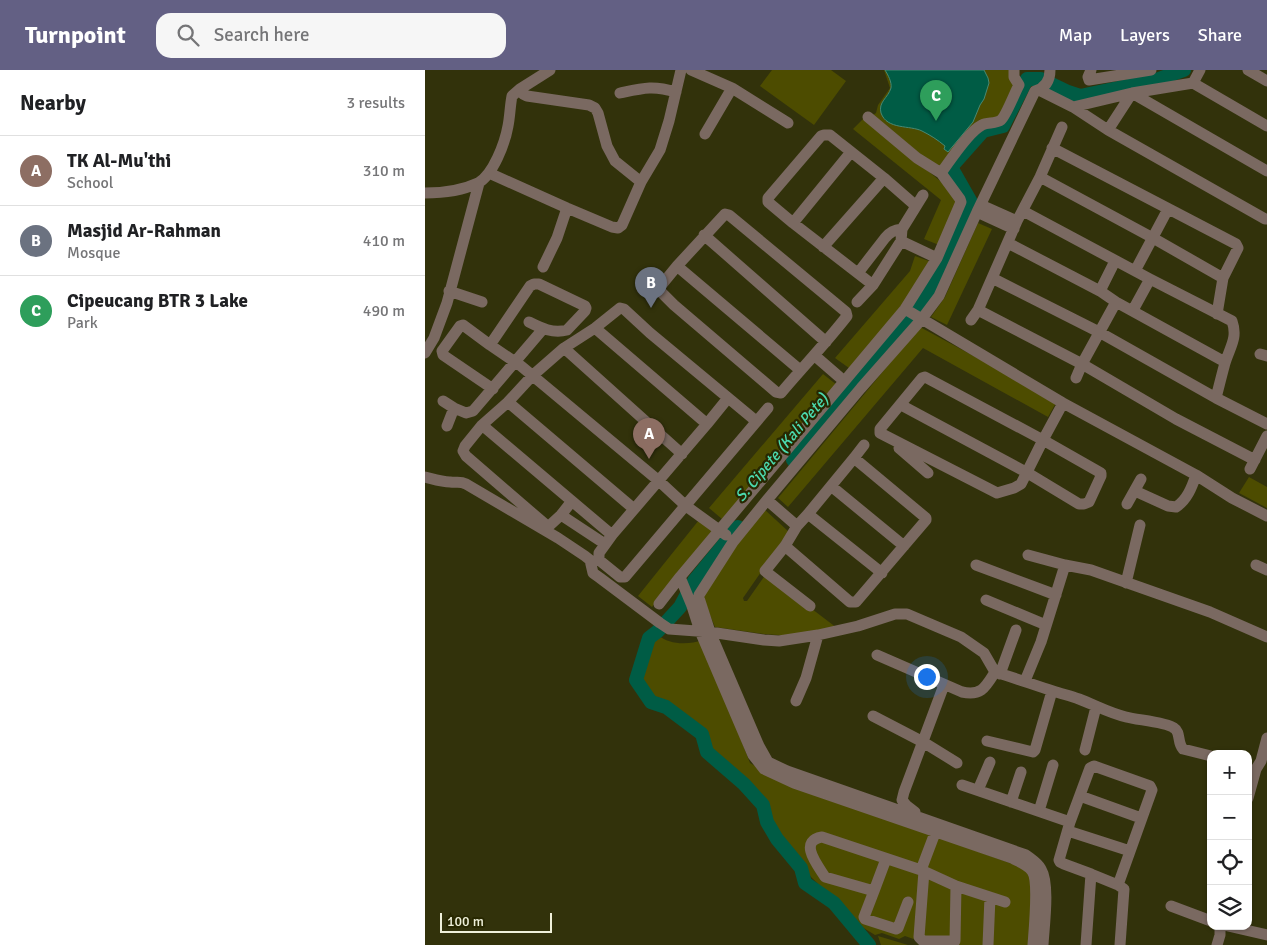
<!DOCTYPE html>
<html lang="en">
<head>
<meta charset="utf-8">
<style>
	:root { --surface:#fff; --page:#f6f6f6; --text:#202124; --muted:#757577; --line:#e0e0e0; --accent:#636084 }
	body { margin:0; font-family:Signika,sans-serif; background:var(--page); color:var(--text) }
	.controls { position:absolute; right:15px; bottom:15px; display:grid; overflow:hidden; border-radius:10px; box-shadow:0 1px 4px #0004 }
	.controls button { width:45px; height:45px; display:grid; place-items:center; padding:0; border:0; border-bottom:1px solid var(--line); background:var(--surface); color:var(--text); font:25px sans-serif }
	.scale { position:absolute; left:15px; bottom:12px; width:112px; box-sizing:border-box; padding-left:5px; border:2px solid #eff0da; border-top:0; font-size:14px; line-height:18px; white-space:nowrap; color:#eff0da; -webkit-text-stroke:4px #282801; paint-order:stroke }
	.you { position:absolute; left:501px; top:606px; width:18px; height:18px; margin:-12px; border:4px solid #fff; border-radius:50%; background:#1a73e8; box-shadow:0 0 0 8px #1a73e833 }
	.badge { display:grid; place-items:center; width:32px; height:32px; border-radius:50%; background:var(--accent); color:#fff; font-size:16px; font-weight:700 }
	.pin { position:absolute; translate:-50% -41px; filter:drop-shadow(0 1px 2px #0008) }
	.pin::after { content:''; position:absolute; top:26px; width:18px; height:15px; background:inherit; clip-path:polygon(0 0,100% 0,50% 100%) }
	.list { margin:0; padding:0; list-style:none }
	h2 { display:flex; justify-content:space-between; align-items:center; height:65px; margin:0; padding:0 20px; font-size:21px }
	h2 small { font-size:16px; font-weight:400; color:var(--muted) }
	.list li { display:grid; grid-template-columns:32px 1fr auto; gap:15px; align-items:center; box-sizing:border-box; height:70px; padding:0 20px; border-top:1px solid var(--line) }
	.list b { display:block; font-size:19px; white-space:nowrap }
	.list p { margin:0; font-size:16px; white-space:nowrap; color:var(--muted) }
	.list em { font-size:16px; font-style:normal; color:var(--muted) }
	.icon { flex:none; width:28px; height:28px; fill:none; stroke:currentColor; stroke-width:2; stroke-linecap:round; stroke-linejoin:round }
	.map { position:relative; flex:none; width:842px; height:875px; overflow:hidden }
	header { display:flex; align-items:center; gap:30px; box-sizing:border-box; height:70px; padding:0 25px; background:var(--accent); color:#fff }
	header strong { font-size:24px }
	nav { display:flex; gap:28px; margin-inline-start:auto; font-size:18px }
	.search { width:350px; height:45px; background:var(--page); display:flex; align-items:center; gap:12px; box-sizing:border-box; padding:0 18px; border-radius:15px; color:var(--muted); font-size:19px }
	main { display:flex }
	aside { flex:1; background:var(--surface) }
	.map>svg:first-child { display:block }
</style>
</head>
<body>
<header>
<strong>Turnpoint</strong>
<div class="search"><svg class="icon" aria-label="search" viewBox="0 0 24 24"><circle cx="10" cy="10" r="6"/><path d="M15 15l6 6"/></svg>Search here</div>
<nav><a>Map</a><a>Layers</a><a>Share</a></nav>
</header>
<main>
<aside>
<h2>Nearby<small>3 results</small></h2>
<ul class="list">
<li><span class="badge" style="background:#8d6e63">A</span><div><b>TK Al-Mu'thi</b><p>School</p></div><em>310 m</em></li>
<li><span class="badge" style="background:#6b7280">B</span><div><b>Masjid Ar-Rahman</b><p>Mosque</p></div><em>410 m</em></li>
<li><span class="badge" style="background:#2e9e5b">C</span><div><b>Cipeucang BTR 3 Lake</b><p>Park</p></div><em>490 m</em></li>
</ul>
</aside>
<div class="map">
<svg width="842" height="875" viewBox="0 0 842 875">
	<rect width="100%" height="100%" fill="#32320b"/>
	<path fill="#4d4c00" d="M347,0H406L421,11L389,55L335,16Z
		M459,0H585L591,15L578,45L558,53L516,101L448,45L451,43L453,35L465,18Z
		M439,48L520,115L532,130L514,175L499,169L516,130L428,59Z
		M553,153L567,159L522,255L506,247L520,227Z
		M490,186L504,191L480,233L424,298L410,288L485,201Z
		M495,257L632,331L623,347L498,278L363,437L353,428Z
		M398,304L412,315L297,449L284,438Z
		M824,407L842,417V438L814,423Z
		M339,439L364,462L318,528L319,531H322L341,504L412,558L369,566L339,564L290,557L277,526L302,483Z
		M274,450L288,462L227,537L213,526Z
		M233,565C244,575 264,575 277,570L325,693L354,710L601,799L608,810L605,875H495L494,871L480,866L474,869L457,863L450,865L437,857L386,807L348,757L340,733L315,706L285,682L279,662L242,633L228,629L214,610L226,569Z
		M453,866L483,875H456Z"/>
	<path fill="#005c45" stroke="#488872" d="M460,0H559L563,8L564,13L559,29L555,35L548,52L523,82L519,79L520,76C513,70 505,65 497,61C485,55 462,60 456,43C453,32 463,28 466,18C467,12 463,5 460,0Z"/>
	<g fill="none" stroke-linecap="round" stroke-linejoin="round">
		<path stroke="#005c45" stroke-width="14" d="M368,390L495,237L514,206L547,134L526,97L558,61L578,56L602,9H616L643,22L655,26L731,10L759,0
			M313,457L269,511L255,537L233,561L224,568L211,610L226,632L241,637L277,664L282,682L319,714L338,735L342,752L352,769L376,798L380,813L409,833L444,875"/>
		<path stroke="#7a6961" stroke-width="11" d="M266,0L307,18L363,53
			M666,0L663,7L664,10L726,0
			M823,0L842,11
			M768,13L842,56
			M95,19L98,24L102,26L164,35L170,38L173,43L182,76L190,91L216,112
			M614,20L648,37L683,60L840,149H842
			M195,23C218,18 228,15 251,22
			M648,37L707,23L768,13L775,0
			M443,47L492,88L516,103L535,129L536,132L512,188L480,239L255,507L267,536L275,561L328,685L339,699L369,713L587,788C594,792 602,794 607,801C614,810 609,861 608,875
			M683,60L707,23L842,101
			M280,64L307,18
			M627,78L811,174L813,178L798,208L792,244
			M64,103L142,138L187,157L193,158L197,155L216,112L235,80L244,51L256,0
			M516,103C525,91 543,62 557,55C562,52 571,54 576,50C581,46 590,22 594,15L589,7V0
			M615,107L728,168L798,208
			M0,123C18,123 36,121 53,113C68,105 80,73 83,56C85,46 85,36 87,26L95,19L125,0
			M556,135L592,151
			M598,141L725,209L807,251C813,268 805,277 800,293C797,304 794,316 791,328
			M552,142L589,159
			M300,144L304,145L421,242L422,246C401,273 378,297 356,323L351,322L249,235L234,220V218L252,196Z
			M368,153L426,82
			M279,165L401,272
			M476,171L512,188
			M583,173L675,221L691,232L800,292
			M398,177L459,108
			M252,196L375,300
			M118,197L132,168L142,138
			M710,201L743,139
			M433,203L460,168C465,162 469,160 477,159
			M567,208L674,262L791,328L842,354
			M448,215L368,153L343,132V128L396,66L399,65H405L459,108L491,136
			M24,221L57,232
			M675,221L690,191
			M432,232L448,215L476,171L477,159L498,125
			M480,239L638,333L771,405L807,428L842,446
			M553,240L657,294L751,349L830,390
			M708,240L725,209
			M546,250L553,240L592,151L615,107L637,57
			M170,258L282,354
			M65,275L105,216L109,214H114L160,236L161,238L160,241L142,260C128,264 116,258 104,252
			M139,278L257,384
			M0,283L9,268L22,233L54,113
			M835,284L842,286
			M389,285L419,311
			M651,308L657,294L691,232
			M68,319L18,285L17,281L35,256L38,255L65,275L96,296L234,411L261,436L301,465
			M303,328L282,354L187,465L174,483V490L195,507H200L343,338
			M18,331L29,338L41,343L48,341L118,259
			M83,332L209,439
			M476,335L601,402L654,434H659L664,432L676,406V403L618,370L500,307L497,308L455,359V363L572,423L589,418L596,414L618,370L638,333
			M57,355L187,465
			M22,356L29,338
			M474,378L503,403
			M825,399L842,366
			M0,407C8,409 17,412 25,412C32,413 35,411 41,414L133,468L160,486L165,490L168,503L175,508L235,553L244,559L285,562L339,570L354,571L393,565L433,556L470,544H482L536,567L559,583L570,602C590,608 609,615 628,621C637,624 646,626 654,629C670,635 684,643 701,647C712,650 741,652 749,658C756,662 752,673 758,679L786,686
			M406,416L479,476
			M710,421L743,436L751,437C762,430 767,417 771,405
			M342,430L372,456L383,444L429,388L439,375
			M147,431L136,445L124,456L121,455L41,386L38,381L40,376L57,355L83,332L107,306L139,278L170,258L195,238L199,239L225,263L331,351
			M702,434L716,409
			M383,444L457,503
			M136,445L180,474
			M372,456L360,476L340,501L385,536
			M360,476L425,532H431L501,450V448L429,388
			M603,485L640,495
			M551,495L631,525
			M831,495L842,500
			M701,513L715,455
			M561,530L621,555
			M234,534L255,507
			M452,585L537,622C556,626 560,618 570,602
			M575,604L591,560
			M600,611L616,572L640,495L666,500L785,542L842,567
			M371,631L381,608L393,565
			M448,646L498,672L532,693
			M562,671L608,682L610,680L627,621
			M660,680L671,637
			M537,715L645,752
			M553,720L565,692
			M655,726L716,748
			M823,728L831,699L836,691L842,668
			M586,732L596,702
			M614,741L628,695
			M490,742L481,735L477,730L479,722L519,615
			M513,755L496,800L531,816L580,832
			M643,761L705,781
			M499,801L494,867L497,870L501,871H530L531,816
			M666,804L639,794L635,792L634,790L645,752L665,698L669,696L725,716L727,720L693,815
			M449,821L461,789
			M483,832L473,858L471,859L440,849L439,847L449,821L400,807C394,797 372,771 397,767L496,800
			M746,836L786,851
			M803,856L842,865
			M563,875L565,827
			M618,875C619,856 625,814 616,799C613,793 606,789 601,785L362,701L343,692L334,676L285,562L274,528V525L308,472L342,430L436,318L496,250L514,226L552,142L610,21C620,18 625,11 625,0
			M661,875L666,804L693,815L699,819L695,875
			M792,875L795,865V856"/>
	</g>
	<g text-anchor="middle" stroke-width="4.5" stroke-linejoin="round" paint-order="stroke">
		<g font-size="16" font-style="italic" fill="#4bdaae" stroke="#282801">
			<text transform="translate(356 377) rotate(-50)" y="6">S. Cipete (Kali Pete)</text>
		</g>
	</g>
</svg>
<div class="controls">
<button>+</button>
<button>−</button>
<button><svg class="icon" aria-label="locate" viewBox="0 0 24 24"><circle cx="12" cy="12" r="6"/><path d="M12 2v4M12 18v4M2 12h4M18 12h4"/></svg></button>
<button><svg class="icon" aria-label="layers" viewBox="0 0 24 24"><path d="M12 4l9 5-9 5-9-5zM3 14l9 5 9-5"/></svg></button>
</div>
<div class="scale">100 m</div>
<div class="you"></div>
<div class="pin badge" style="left:224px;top:389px;background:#8d6e63">A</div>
<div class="pin badge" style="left:226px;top:238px;background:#6b7280">B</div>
<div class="pin badge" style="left:511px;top:51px;background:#2e9e5b">C</div>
</div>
</main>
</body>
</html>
